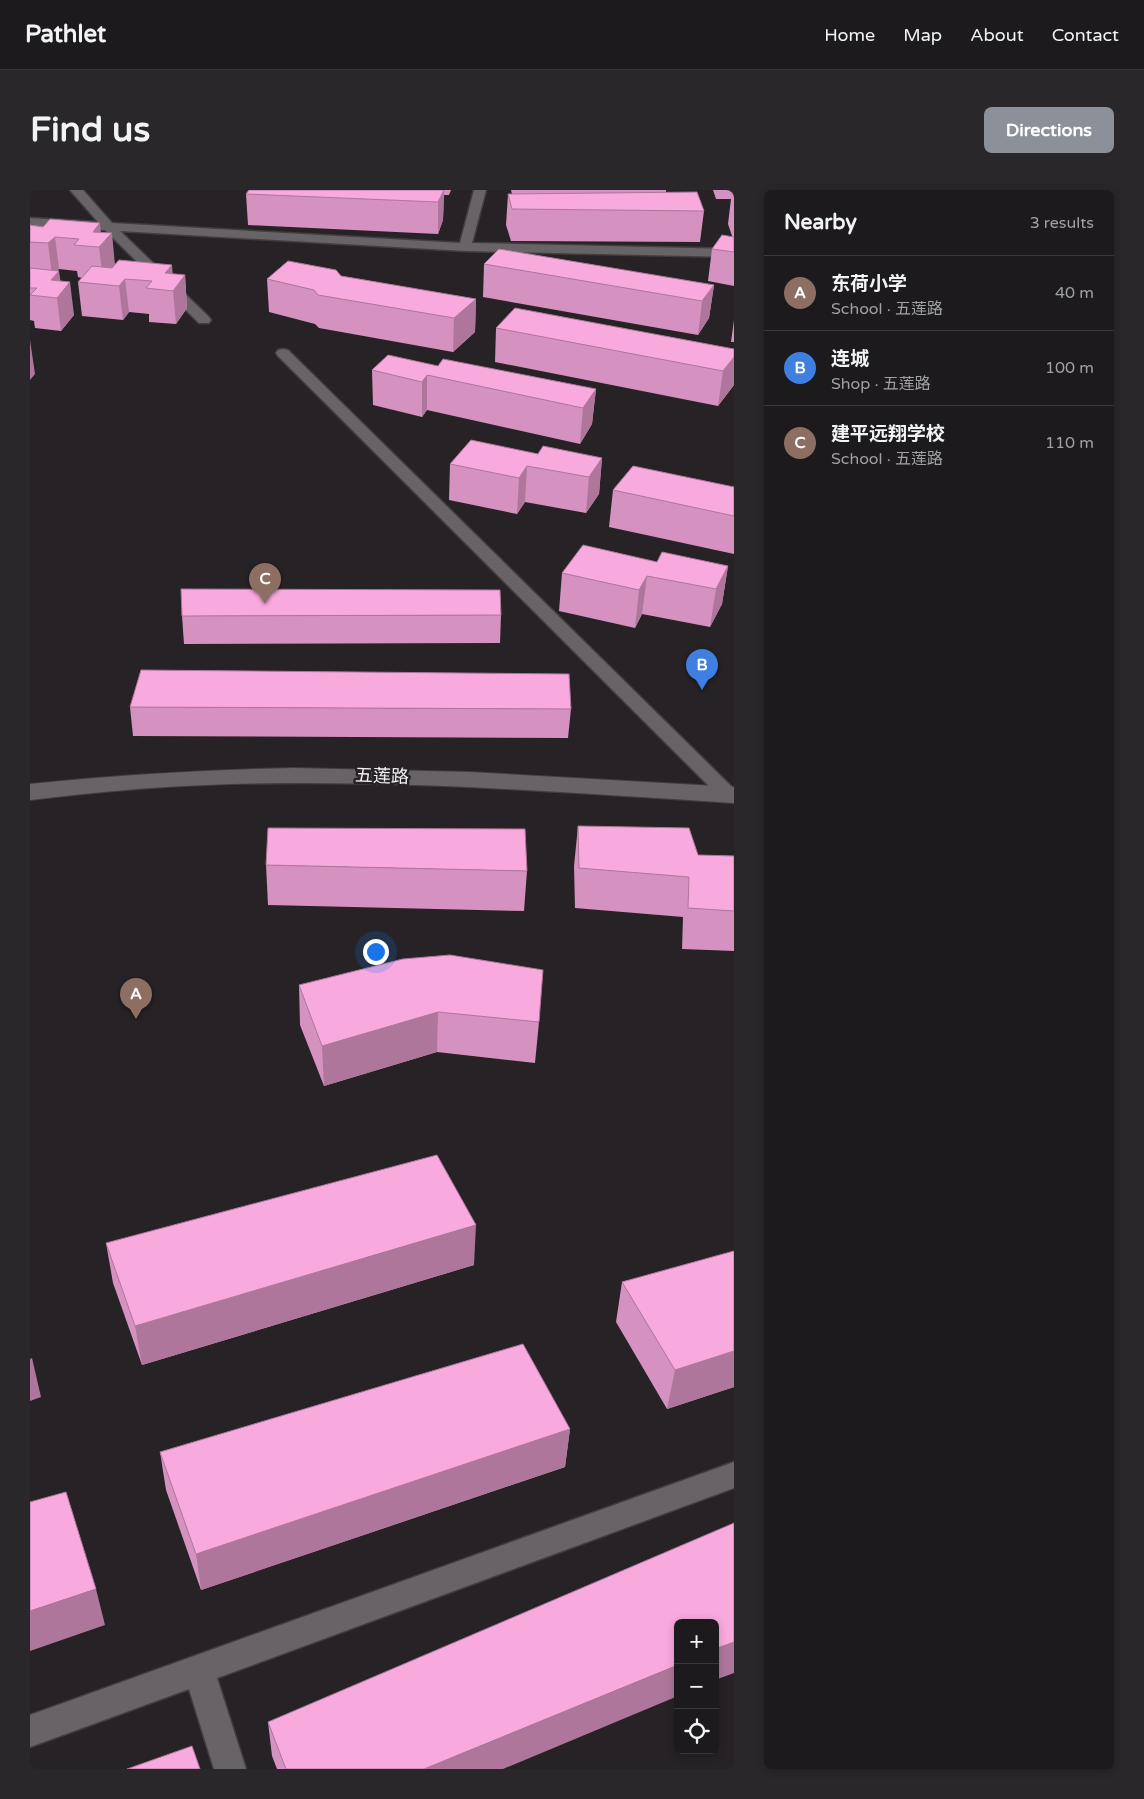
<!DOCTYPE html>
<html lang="en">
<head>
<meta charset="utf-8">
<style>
	:root { --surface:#1c1a1c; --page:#292729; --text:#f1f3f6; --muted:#a0a1a3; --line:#3a383b; --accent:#8c9099 }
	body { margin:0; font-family:"Varela Round","Noto Sans SC",sans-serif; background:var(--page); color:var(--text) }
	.controls { position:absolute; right:15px; bottom:15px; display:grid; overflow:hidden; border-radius:8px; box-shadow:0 2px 8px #0003 }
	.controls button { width:45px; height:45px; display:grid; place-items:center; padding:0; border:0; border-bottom:1px solid var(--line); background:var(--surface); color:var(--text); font:25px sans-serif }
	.you { position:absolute; left:345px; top:761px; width:18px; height:18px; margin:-12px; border:4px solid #fff; border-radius:50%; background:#1a73e8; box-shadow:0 0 0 8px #1a73e833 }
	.badge { display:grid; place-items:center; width:32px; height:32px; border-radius:50%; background:var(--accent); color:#fff; font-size:16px; font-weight:700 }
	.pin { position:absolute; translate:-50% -41px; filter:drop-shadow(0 1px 2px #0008) }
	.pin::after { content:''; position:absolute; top:26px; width:18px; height:15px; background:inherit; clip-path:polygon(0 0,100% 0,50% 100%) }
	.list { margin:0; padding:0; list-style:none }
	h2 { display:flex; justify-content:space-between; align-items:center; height:65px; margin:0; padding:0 20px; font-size:21px }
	h2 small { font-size:16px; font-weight:400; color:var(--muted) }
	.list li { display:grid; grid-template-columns:32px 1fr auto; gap:15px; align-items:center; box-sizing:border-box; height:75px; padding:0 20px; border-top:1px solid var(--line) }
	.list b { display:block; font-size:19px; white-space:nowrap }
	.list p { margin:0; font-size:16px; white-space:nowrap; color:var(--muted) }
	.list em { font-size:16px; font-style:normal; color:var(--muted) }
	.icon { flex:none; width:28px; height:28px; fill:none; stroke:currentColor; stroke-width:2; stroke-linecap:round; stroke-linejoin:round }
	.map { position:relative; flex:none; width:704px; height:1579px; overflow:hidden; border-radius:8px }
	header { display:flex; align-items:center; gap:30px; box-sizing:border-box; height:70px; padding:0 25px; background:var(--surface); border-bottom:1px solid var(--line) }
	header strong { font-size:24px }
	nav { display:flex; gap:28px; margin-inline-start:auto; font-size:18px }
	.intro { display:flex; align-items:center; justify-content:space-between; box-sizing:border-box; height:120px; padding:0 30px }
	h1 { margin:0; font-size:35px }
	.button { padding:12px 22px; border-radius:8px; background:var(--accent); color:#fff; font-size:18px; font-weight:700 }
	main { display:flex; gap:30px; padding:0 30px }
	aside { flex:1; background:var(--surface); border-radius:8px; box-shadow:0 2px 8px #0003 }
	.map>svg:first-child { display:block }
</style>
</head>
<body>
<header>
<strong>Pathlet</strong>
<nav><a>Home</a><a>Map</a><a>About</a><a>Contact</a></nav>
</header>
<div class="intro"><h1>Find us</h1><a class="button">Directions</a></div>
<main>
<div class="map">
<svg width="704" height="1579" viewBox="0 0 704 1579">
	<rect width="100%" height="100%" fill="#262225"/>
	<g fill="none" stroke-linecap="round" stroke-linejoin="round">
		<g stroke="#413e40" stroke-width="3">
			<path id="service" d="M40,0H53L82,33L430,53L444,0H456L442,53L704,59V67L435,61L90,41L179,127L181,130L179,133H169L75,40L0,36V28L68,32Z
				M253,159L258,160L704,599V610L699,611L692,609L248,166L246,163L248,160Z
				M704,1272V1298L187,1488L216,1579H184L159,1499L0,1557V1525Z"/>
		</g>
		<g stroke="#413e40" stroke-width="2">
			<path id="tertiary" d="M264,578L440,582L704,597V613C528,602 353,588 177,595C117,597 59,603 0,610V594C88,585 175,580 264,578Z"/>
		</g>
		<use href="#service" fill="#676366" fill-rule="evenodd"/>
		<use href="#tertiary" fill="#676366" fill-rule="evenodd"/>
	</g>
	<path fill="#d591bf" d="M219,0H421L419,5H414L413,30L408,44L218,35L216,4Z
		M481,0H636V2L674,21L670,52L481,51L476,35L478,4H482Z
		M683,0H704V96L678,91L682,59L702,46L698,34L701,9H686Z
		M0,35L71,42L85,75H142V84L155,85L157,118L146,134L119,132V124L99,122L93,130L52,126L48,92L52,88L48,87L47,81L29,79L27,81L30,91L44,125L31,141L5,138L4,131L0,130Z
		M454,74L684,95L679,128L668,145L453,107Z
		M311,86L446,109L445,142L423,162L289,138L285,134L239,122L237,89Z
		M704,130V152H701Z
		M466,138L704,159V195L688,216L465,172Z
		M408,176L566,199L562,234L550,254L397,220L392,227L343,215L342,180Z
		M508,264L572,268L569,304L556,323L495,312L487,324L419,310L420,274Z
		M704,297V364L579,337L583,300Z
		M698,376L692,414L680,437L612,424L605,438L529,421L532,383Z
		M471,425L470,453L154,454L152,426Z
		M100,517L541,519L538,548L103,546Z
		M548,636L668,665L704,666V761L652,759L653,727L545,718L544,676Z
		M236,675L497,681L494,721L238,715Z
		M269,795L509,832L505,873L407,862L294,896L270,835Z
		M76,1053L444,1075L112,1175L83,1093Z
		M704,1061V1197L637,1219L586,1132L592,1092Z
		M540,1239L535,1277L171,1400L136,1300L130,1262Z
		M238,1532L473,1579H247L242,1566Z"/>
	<path fill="#ae769b" d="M414,0L413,30L408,44V12Z
		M70,33L72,54L82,43L85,75L73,90L69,57L63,42Z
		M25,47L29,79L22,86L18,53Z
		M142,75L144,100L155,85L157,118L146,134L143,101L135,83Z
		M29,81L32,102L40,92L44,125L31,141L27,108L21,90Z
		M95,89L99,122L93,130L89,96Z
		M684,95L679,128L668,145L672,111Z
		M446,109L445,142L423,162L424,128Z
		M0,150L5,184L0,190Z
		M704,167V195L688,216L693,181Z
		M397,185V220L392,227V192Z
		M566,199L562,234L550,254L553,218Z
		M572,268L569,304L556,323L559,287Z
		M497,276L495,312L487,324L489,288Z
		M698,376L692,414L680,437L686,399Z
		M617,386L612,424L605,438L609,400Z
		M408,822L407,862L294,896L292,856Z
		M446,1035L444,1075L112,1175L105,1136Z
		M704,1161V1197L637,1219L645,1180Z
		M2,1168L11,1207L0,1211V1169Z
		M540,1239L535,1277L171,1400L166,1364Z
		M66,1399L75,1435L0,1461V1421Z
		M704,1452V1483L685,1490V1459Z
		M648,1475V1506L473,1579H394Z"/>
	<path fill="#f8a9de" stroke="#ae769b" d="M219,0H414L408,12L216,4Z
		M667,2L674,21L482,19L478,4Z
		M20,29L70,33L63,42L82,43L69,57L44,55L49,49L25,47L18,53L0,52V35L13,37Z
		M692,45L704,47V62L682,59Z
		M469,59L684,95L672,111L454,74Z
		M89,70L142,75L135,83L155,85L143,101L116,98L122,91L95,89L89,96L48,92L62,76L82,78Z
		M258,71L306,80L311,86L446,109L424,128L288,105L284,100L237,89Z
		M0,78L29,81L21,90L40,92L27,108L0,105L7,98H0Z
		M485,118L704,159V167L693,181L466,138Z
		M358,165L408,176L413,169L566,199L553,218L397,185L392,192L342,180Z
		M441,250L508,264L513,256L572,268L559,287L497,276L489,288L420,274Z
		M603,276L704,297V326L583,300Z
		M553,355L627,372L632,362L698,376L686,399L617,386L609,400L532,383Z
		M151,399L470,400L471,425L152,426Z
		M111,480L539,484L541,519L100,517Z
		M548,636L659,638L668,665L704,666V721L658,718L659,687L549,678Z
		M238,638L495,639L497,681L236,675Z
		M420,765L513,780L509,832L408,822L292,856L269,795L373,769Z
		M407,965L446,1035L105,1136L76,1053Z
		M704,1061V1161L645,1180L592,1092Z
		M493,1154L540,1239L166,1364L130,1262Z
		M36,1302L66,1399L0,1421V1312Z
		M704,1333V1452L685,1459V1433H648V1475L394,1579H256L238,1532Z
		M162,1556L170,1579H97Z"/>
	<g text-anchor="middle" stroke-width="5" stroke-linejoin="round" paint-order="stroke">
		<g font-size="18" fill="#f4f1f3" stroke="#262225">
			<text transform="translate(352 586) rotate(2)" y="6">五莲路</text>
		</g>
	</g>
</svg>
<div class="controls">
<button>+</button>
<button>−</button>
<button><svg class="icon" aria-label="locate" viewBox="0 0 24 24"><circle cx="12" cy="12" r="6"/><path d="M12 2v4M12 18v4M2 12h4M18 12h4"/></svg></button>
</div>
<div class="you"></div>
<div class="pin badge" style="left:106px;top:829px;background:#8d6e63">A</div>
<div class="pin badge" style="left:672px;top:500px;background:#3f7fe0">B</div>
<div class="pin badge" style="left:235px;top:414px;background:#8d6e63">C</div>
</div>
<aside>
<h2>Nearby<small>3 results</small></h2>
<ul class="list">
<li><span class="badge" style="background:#8d6e63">A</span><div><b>东荷小学</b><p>School · 五莲路</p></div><em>40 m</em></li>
<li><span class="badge" style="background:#3f7fe0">B</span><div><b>连城</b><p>Shop · 五莲路</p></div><em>100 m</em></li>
<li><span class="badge" style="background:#8d6e63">C</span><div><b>建平远翔学校</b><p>School · 五莲路</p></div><em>110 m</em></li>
</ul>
</aside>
</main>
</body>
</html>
